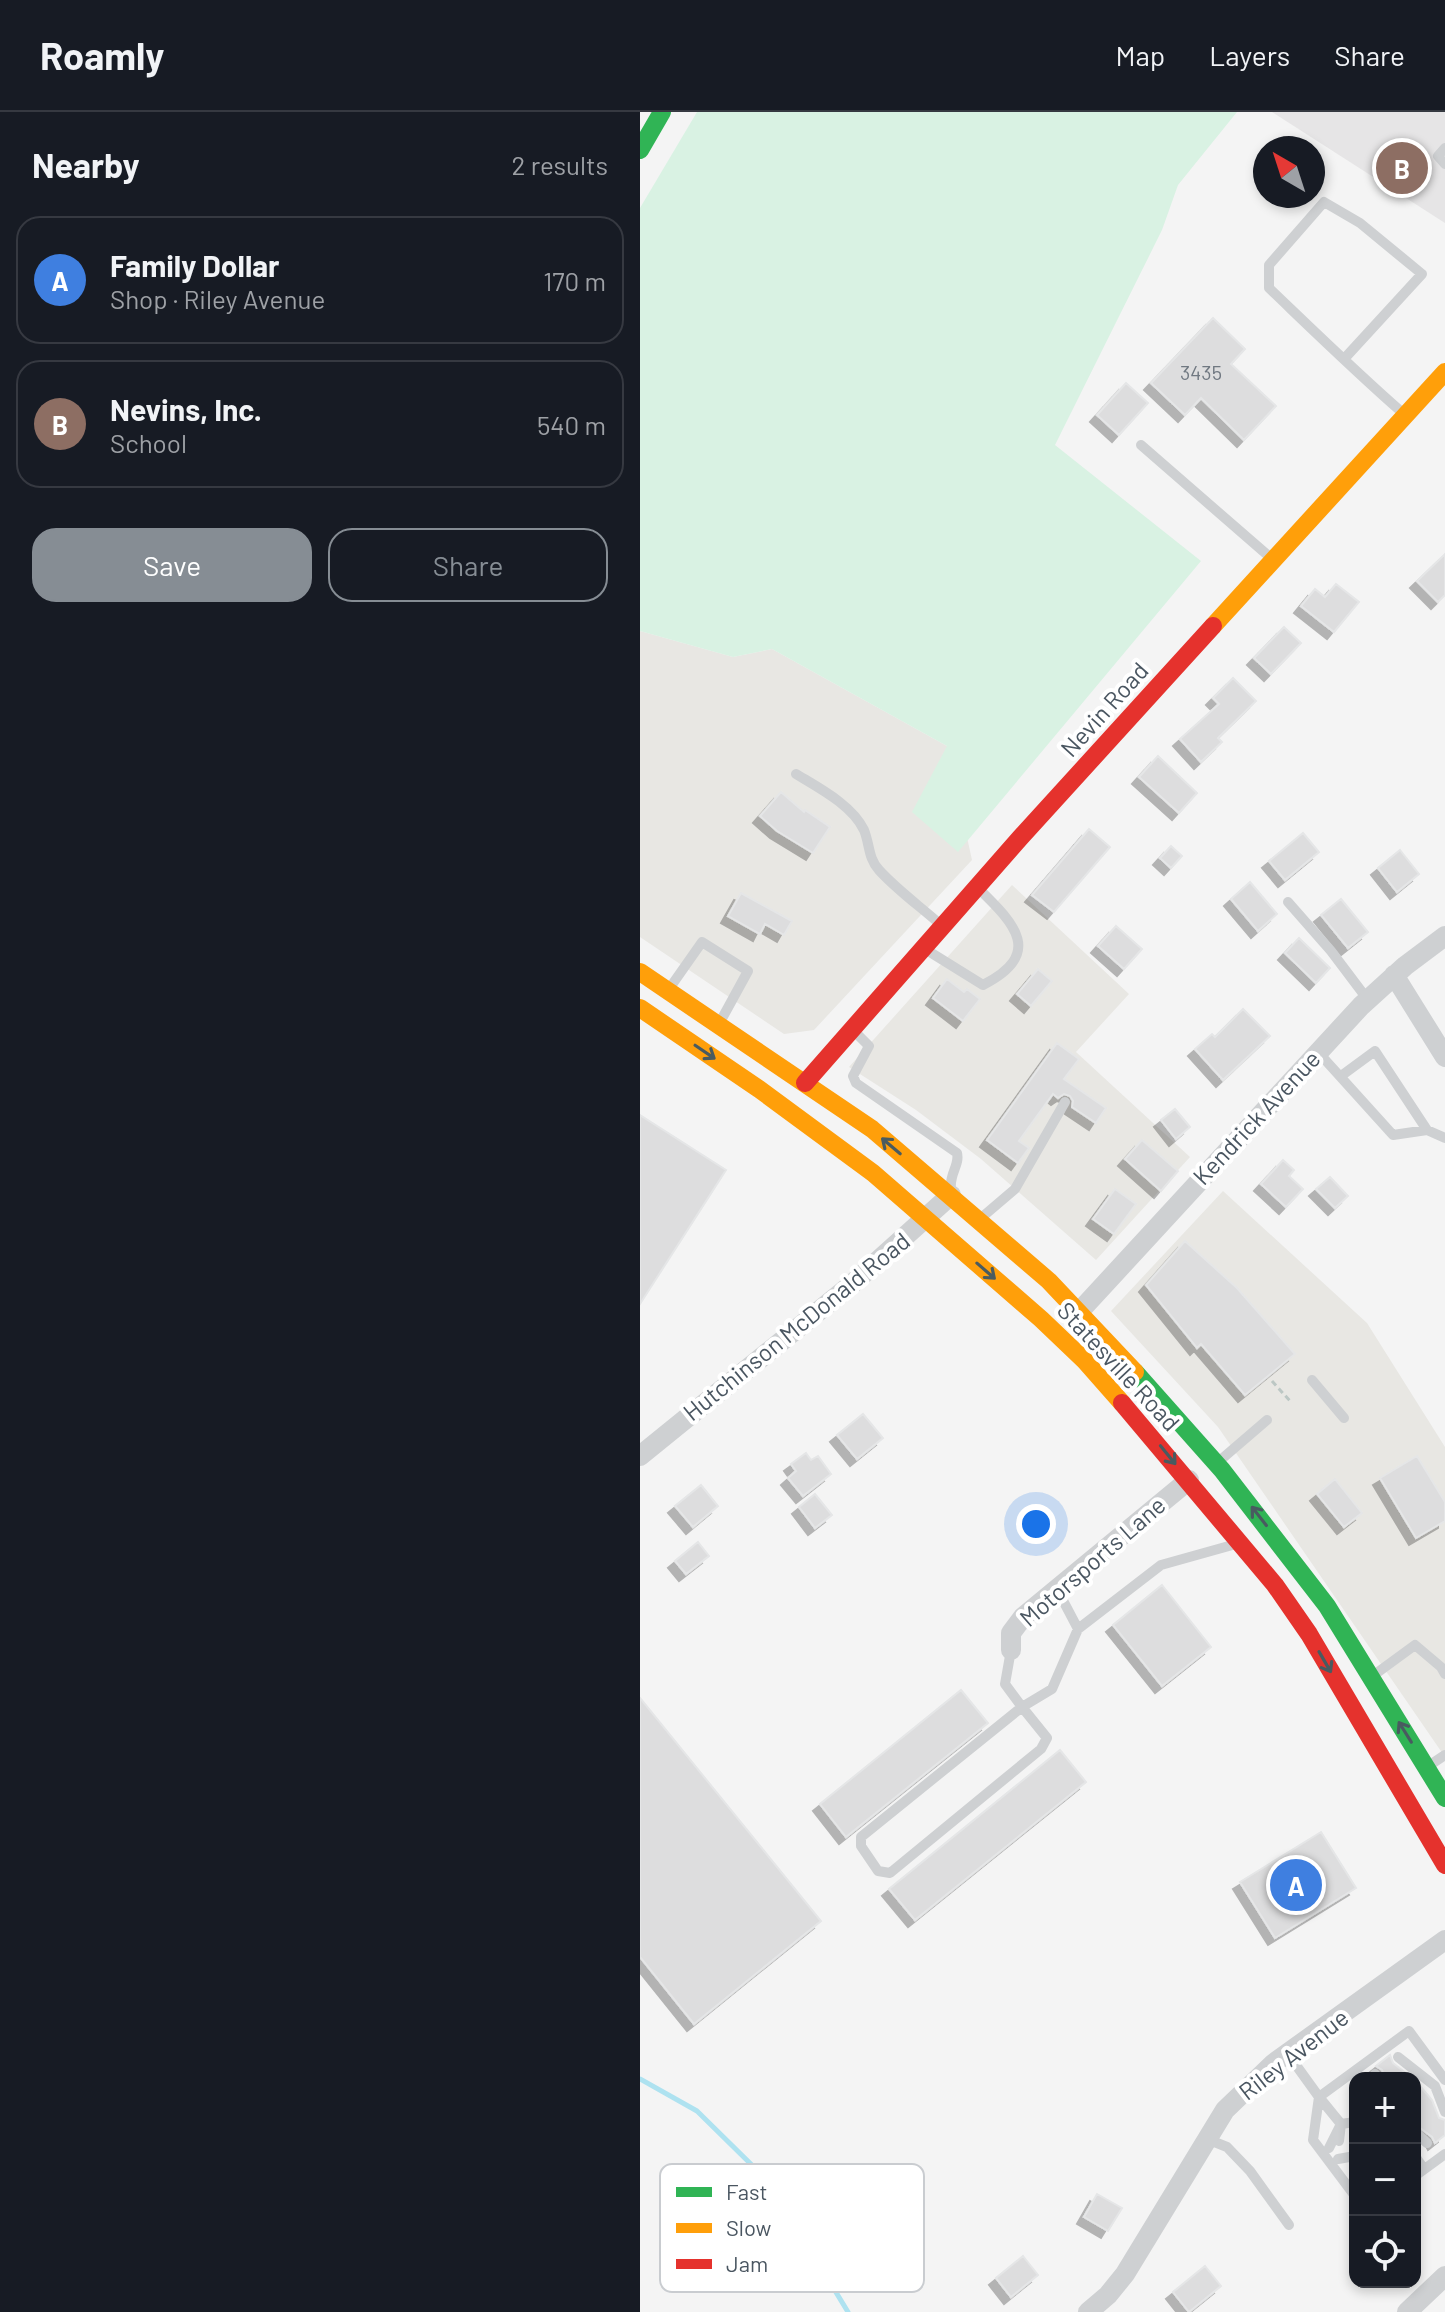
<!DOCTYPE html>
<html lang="en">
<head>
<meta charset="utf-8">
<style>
	:root { --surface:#171b24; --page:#20242c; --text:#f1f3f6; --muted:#9ea1a6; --line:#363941; --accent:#868d94 }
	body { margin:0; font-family:Barlow,sans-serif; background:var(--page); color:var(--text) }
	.controls { position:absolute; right:24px; bottom:24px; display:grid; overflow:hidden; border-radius:16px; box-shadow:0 4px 12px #0003 }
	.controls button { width:72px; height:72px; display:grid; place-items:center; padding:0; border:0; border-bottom:2px solid var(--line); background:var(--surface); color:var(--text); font:40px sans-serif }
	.compass { position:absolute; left:613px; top:24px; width:72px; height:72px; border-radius:50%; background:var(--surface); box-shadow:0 4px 12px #0003; rotate:321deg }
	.you { position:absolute; left:396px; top:1412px; width:28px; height:28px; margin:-20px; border:6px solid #fff; border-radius:50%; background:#1a73e8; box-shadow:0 0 0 12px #1a73e833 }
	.badge { display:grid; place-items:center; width:52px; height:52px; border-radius:50%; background:var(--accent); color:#fff; font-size:26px; font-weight:700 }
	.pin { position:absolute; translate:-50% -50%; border:4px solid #fff; box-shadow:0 2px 8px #0006 }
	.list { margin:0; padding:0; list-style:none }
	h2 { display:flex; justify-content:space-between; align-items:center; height:104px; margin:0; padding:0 32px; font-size:34px }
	h2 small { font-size:26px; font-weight:400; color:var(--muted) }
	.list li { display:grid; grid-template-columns:52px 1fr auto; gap:24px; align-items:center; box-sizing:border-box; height:128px; margin:0 16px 16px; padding:0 16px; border:2px solid var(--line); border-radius:24px }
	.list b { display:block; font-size:30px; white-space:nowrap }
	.list p { margin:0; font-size:26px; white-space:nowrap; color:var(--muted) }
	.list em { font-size:26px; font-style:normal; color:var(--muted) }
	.actions { display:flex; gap:16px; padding:24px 32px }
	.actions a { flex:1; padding:18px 0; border:2px solid var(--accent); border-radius:24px; text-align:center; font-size:28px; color:var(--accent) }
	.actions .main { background:var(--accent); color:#fff }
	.icon { flex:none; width:44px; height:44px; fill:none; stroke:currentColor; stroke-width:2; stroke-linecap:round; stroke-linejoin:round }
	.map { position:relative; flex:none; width:805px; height:2200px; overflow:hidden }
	header { display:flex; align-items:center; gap:48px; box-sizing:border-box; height:112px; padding:0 40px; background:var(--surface); border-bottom:2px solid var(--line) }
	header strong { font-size:38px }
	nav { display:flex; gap:44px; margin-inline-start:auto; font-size:28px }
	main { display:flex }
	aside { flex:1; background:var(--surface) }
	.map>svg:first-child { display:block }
</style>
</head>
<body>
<header>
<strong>Roamly</strong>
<nav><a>Map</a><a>Layers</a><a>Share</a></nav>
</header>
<main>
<aside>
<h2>Nearby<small>2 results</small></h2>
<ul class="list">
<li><span class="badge" style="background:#3f7fe0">A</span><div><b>Family Dollar</b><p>Shop · Riley Avenue</p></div><em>170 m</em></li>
<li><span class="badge" style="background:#8d6e63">B</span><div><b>Nevins, Inc.</b><p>School</p></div><em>540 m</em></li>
</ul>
<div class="actions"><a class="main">Save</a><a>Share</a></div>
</aside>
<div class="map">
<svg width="805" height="2200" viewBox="0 0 805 2200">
	<defs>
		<filter id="shadow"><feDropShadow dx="-7" dy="7" stdDeviation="0" flood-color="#0004"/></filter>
	</defs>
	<rect width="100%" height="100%" fill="#f4f4f4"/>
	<path fill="#e8e7e3" d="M0,519L93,545L132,537L307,634L332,748L174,918L144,922L0,825Z
		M372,773L489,882L436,940L550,1045L456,1148L341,1047L276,998L209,955Z
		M583,1079L727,1211L805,1335V1645L578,1315L471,1199Z"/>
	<path fill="#e6e5e6" d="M632,0H805V111Z"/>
	<path fill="#d9f2e3" d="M57,0H597L538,73L522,118L415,333L561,449L318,740L272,700L307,634L132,537L93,545L0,519V96Z"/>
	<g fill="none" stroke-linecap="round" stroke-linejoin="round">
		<path stroke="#aee2f0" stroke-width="5" d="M0,1967L57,1999L129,2070L208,2200"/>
	</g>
	<path fill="#ddddde" stroke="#e5e6e7" stroke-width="2" filter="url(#shadow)" d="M573,206L605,237L591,252L636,294L604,328L561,286L545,303L511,271Z
		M486,271L508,291L479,323L457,303Z
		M805,442V483L798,490L777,469Z
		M696,472L719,490L694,520L661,494L675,477L685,485Z
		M644,515L661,531L631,562L614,546Z
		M593,566L616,589L578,626L582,630L561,650L540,627L579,592L573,586Z
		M518,644L557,681L539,701L499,665Z
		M141,680L164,700L165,698L190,715L173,741L137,719L120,704Z
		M449,717L470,735L414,800L392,783Z
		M663,721L679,740L645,768L629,749Z
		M531,734L542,744L531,756L520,746Z
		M760,738L779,762L757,780L738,756Z
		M610,770L637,802L618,819L591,787Z
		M101,781L152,809L144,823L125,812L120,822L88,804Z
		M701,787L728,820L708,836L681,803Z
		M476,814L502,837L484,857L458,834Z
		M659,826L690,856L676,871L645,841Z
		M398,857L412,869L391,894L377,882Z
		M307,867L324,880L327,877L340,887L323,909L293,886Z
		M603,897L630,924L583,968L555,937L572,922L575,925Z
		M417,931L439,947L424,967L466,996L456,1011L432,995L433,989L430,984L424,982L418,986L413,982L379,1029L389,1036L378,1051L347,1028Z
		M535,997L550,1015L536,1027L521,1008Z
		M0,1003L86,1058L0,1192Z
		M502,1028L538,1059L521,1079L485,1047Z
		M643,1048L654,1058L649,1064L663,1077L646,1095L621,1072Z
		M690,1065L708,1084L695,1096L676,1077Z
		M475,1077L496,1092L474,1122L453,1107Z
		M545,1129L597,1176L655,1242L605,1283L561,1232L557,1236L506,1173Z
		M223,1302L243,1326L217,1347L197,1323Z
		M166,1341L171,1348L178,1344L191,1362L163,1384L148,1366L156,1359L151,1352Z
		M777,1344L805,1390V1409L776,1426L740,1366Z
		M695,1367L722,1401L704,1415L677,1382Z
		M61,1373L78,1394L53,1415L35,1394Z
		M175,1382L192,1403L175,1416L159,1395Z
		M58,1430L69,1444L46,1462L35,1449Z
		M522,1473L571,1535L522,1574L473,1513Z
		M321,1578L348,1611L206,1725L180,1692Z
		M0,1586L181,1809L54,1912L0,1845Z
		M420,1638L446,1670L275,1808L249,1777Z
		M681,1720L716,1776L635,1826L600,1770Z
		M750,1943L753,1951L772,1966H745L742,1958L736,1954Z
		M775,1968L792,1988L799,2006L805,2008V2023L795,2031L792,2025L775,2012Z
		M457,2082L482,2096L468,2119L444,2105Z
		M383,2144L398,2163L371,2185L356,2166Z
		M565,2154L581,2174L549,2200L533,2180Z"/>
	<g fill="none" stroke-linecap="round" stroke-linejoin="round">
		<path stroke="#bcc7c4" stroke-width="3" stroke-dasharray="6 4" stroke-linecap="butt" d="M632,1269L650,1289"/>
		<path stroke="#ced0d2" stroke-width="10" d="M805,36L798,44L805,52
			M704,247L782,162L720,111L684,90L629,153V176C674,219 718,262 764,302
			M501,333L632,447
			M156,662C179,676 212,693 224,718C230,733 228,746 239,758C257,778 281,795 301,813
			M648,790L691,839L728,888
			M285,837L343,873C404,842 375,812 339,777
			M29,877L62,830L108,859L79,912
			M215,920L229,934L213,964L216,971L317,1041C320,1053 309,1062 311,1077
			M678,940L753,1023L787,1018L805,1026
			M701,964L735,939L787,1018
			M341,1106L375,1077L425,990
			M672,1268L704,1306
			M577,1351L627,1308
			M438,1517L521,1453L596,1432
			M371,1538L365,1572L382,1595L221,1725V1734L238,1759L250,1761L401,1637L407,1626L382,1595L412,1577L438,1517L417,1477
			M734,1563L775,1533L801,1555L805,1562
			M787,1655L805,1643
			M648,1942L679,1985L673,2028L715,2084
			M758,1945L795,1974L805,2000
			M735,1962L737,1966
			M715,2010L701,2012L679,1985L769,1919L805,1968
			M775,2020L787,2031
			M567,2027L587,2035L610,2059L649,2113
			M689,2036L701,2012L699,2029
			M775,2044L784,2057
			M698,2047L715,2044
			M775,2064L805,2042"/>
		<path stroke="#ced0d2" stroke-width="20" d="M754,863L805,945
			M439,1200L721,894L765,854L805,824
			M0,1344L212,1172L311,1083
			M371,1538V1521L383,1505L549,1368
			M448,2200L468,2183L485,2162L585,1998L634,1951L805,1828
			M767,2200L805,2164"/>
		<path stroke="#30b455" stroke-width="18" d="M0,38L22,0
			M495,1260L582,1358L687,1494L805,1686"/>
		<path stroke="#ff9f0a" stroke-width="18" d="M573,514L805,260
			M0,860L232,1017L409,1169L495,1260
			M0,896L119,977L233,1061L401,1207L445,1249L482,1291"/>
		<path stroke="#e5322d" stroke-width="18" d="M165,971L380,726L573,514
			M482,1291L635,1473L669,1522L805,1753"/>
	</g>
	<defs><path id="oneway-shaft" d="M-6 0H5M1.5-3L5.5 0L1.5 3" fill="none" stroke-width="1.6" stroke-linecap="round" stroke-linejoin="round" transform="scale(2)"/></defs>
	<g stroke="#495b60">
		<use href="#oneway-shaft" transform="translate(65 940) rotate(34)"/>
		<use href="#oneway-shaft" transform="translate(251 1034) rotate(-140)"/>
		<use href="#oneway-shaft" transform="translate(346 1159) rotate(41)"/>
		<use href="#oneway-shaft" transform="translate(528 1343) rotate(51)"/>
		<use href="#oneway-shaft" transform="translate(619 1404) rotate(-128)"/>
		<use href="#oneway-shaft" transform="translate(685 1550) rotate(60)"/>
		<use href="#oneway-shaft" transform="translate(765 1620) rotate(-122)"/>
	</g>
	<g text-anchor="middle" stroke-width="8" stroke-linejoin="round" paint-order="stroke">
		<g font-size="20" fill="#707881">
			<text x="561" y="268">3435</text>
		</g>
		<g font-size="24" fill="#4a5661" stroke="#fff">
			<text transform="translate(465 598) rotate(-48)" y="8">Nevin Road</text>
			<text transform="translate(617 1006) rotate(-47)" y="8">Kendrick Avenue</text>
			<text transform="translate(157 1215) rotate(-39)" y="8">Hutchinson McDonald Road</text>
			<text transform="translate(478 1255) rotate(47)" y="8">Statesville Road</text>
			<text transform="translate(453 1450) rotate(-41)" y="8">Motorsports Lane</text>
			<text transform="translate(654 1943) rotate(-38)" y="8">Riley Avenue</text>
		</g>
	</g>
	<rect x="20" y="2052" width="264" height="128" rx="12" fill="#fff" stroke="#c9ccd0" stroke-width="2"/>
	<rect x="36" y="2075" width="36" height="10" fill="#30b455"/>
	<rect x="36" y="2111" width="36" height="10" fill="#ff9f0a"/>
	<rect x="36" y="2147" width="36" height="10" fill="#e5322d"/>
	<g font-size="22" fill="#4a5661">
		<text x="86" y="2088">Fast</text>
		<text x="86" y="2124">Slow</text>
		<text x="86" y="2160">Jam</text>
	</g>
</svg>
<div class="controls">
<button>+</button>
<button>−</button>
<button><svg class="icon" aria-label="locate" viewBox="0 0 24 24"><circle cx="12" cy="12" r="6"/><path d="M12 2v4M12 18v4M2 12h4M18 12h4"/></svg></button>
</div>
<svg class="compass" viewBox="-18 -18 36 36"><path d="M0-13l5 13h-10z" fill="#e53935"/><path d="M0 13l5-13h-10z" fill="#9ea1a6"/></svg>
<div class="you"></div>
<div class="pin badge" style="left:656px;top:1773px;background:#3f7fe0">A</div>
<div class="pin badge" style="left:762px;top:56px;background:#8d6e63">B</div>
</div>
</main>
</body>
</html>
